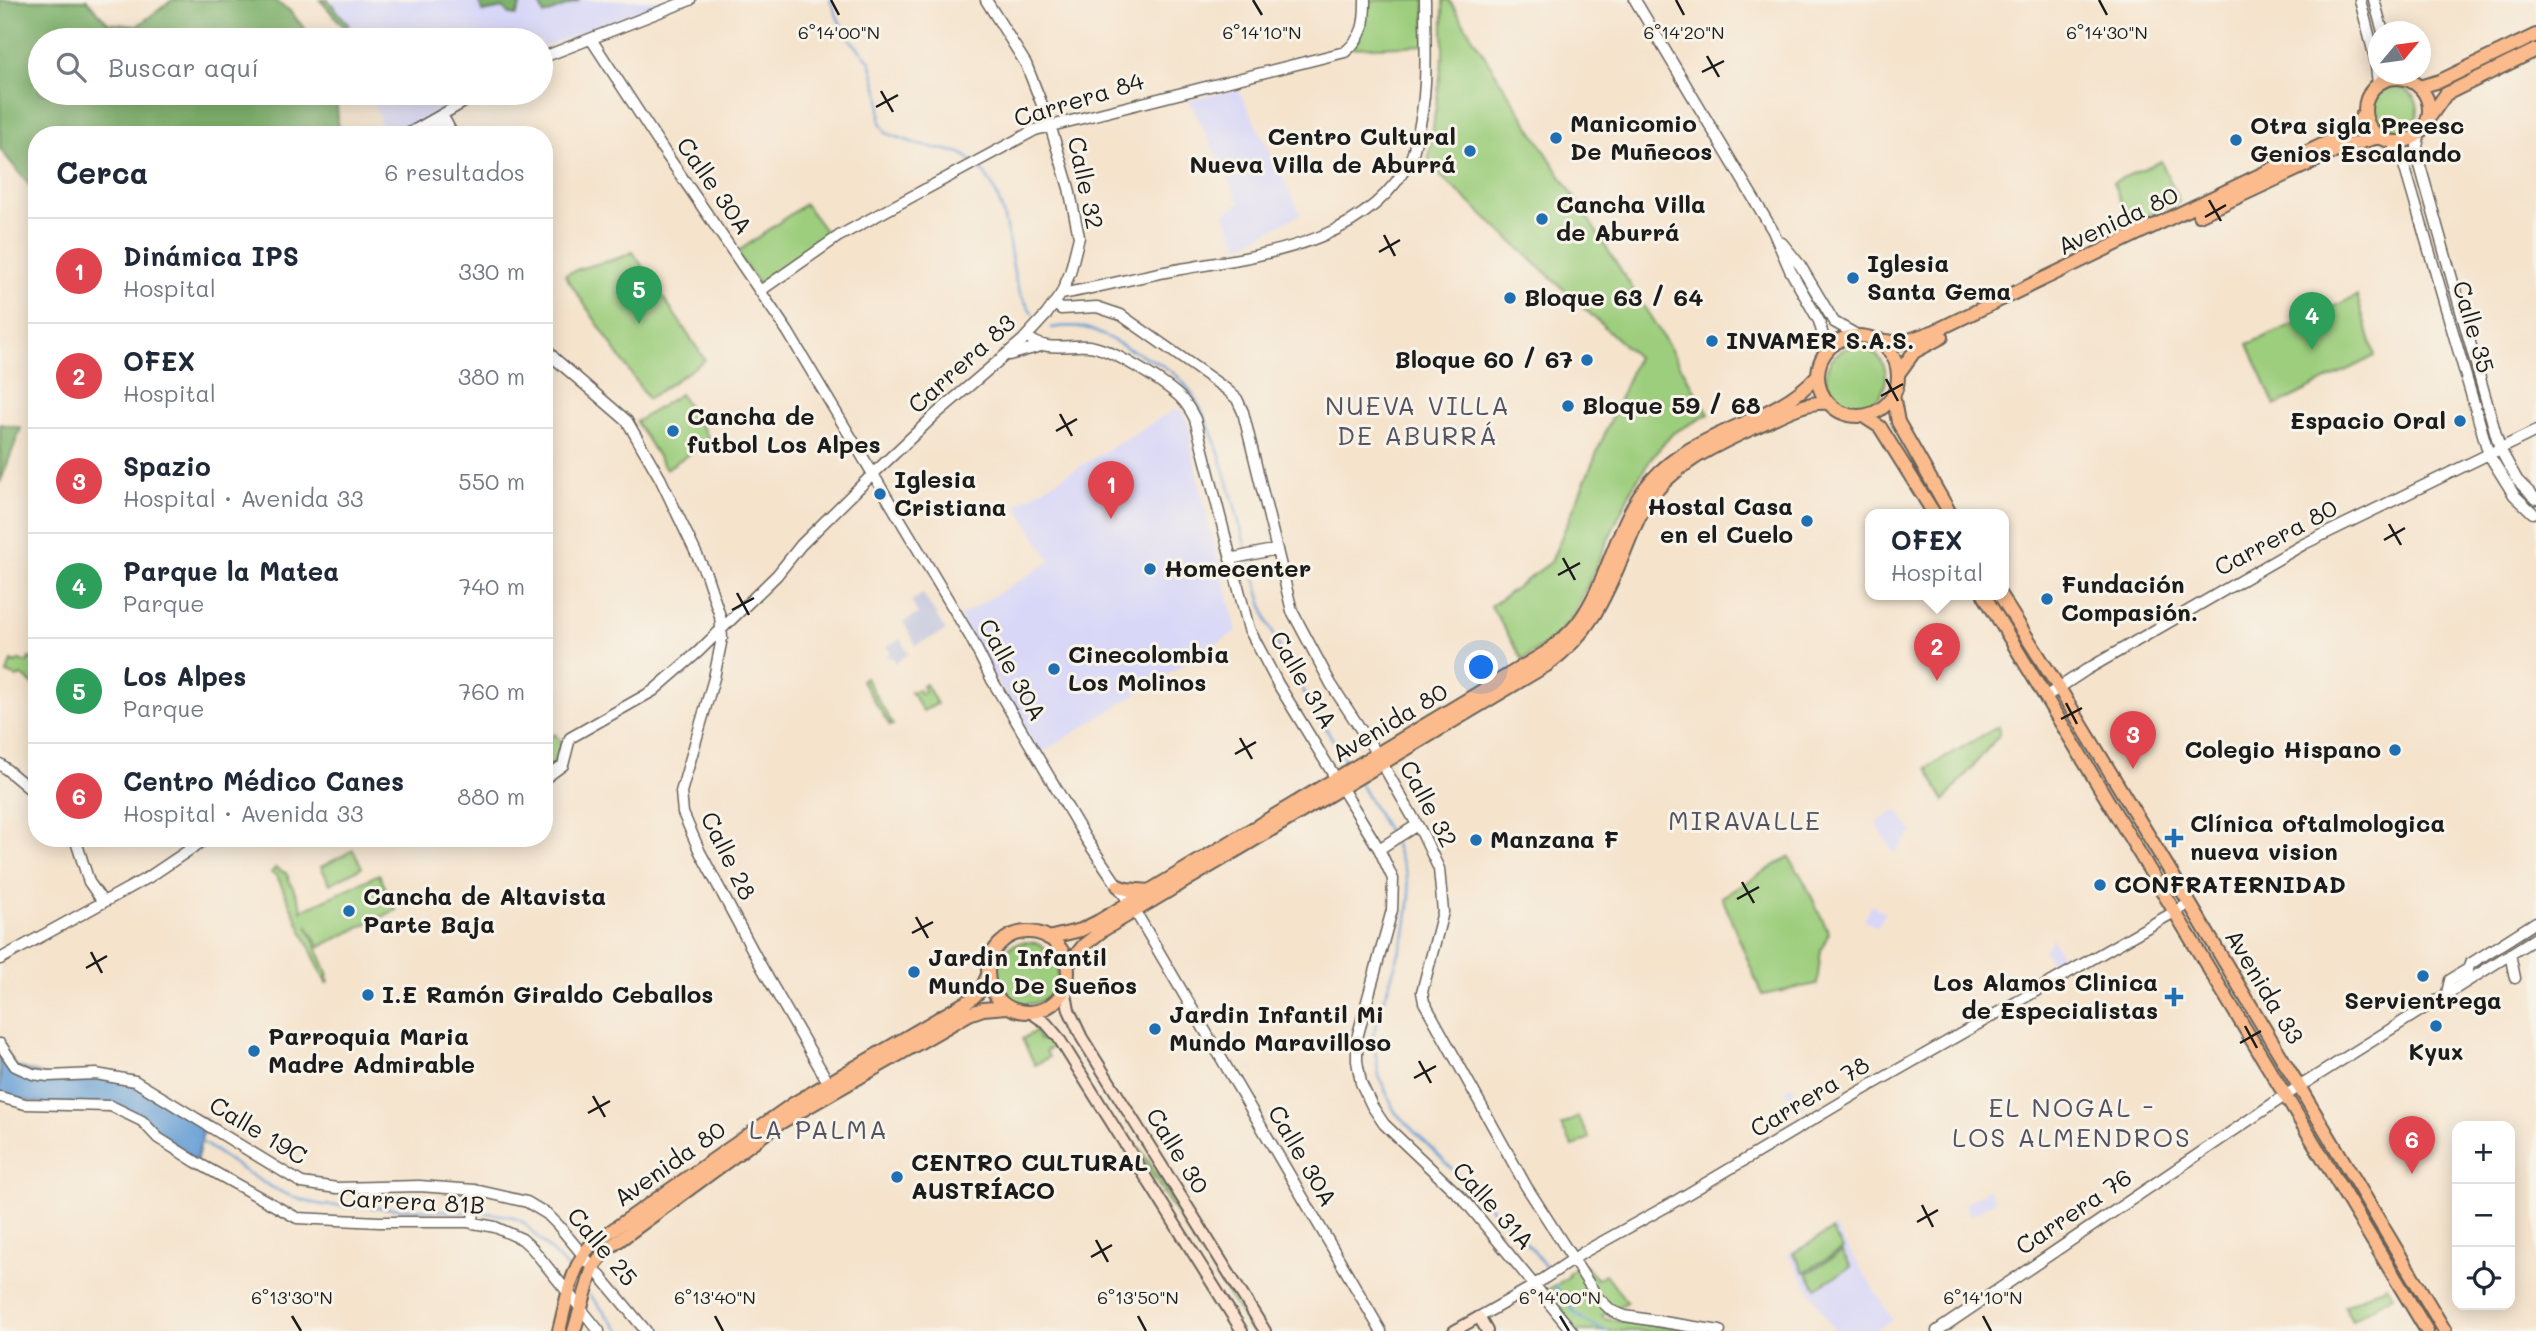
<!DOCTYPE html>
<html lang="es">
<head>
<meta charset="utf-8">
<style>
	:root { --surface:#fff; --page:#f2f2f3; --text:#1f2937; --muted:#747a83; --line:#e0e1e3; --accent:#0b8043 }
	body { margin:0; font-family:Mali,sans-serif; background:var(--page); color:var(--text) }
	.controls { position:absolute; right:21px; bottom:21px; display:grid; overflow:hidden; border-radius:14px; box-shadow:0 4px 18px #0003 }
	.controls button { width:63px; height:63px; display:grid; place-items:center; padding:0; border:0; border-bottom:2px solid var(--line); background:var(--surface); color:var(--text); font:35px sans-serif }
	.compass { position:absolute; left:2368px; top:21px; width:63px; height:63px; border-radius:50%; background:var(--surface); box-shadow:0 4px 18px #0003; rotate:61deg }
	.you { position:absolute; left:1482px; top:668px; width:24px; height:24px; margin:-18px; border:5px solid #fff; border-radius:50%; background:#1a73e8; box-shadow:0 0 0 10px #1a73e833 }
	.badge { display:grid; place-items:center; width:46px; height:46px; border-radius:50%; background:var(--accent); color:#fff; font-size:23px; font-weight:700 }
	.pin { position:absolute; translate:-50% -58px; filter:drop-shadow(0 2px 4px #0008) }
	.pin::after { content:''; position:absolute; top:37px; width:24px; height:21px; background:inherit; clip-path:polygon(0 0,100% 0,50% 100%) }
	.popup { position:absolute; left:1865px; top:509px; width:144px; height:91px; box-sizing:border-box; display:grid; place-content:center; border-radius:14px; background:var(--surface); filter:drop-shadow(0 2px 5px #0005); font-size:23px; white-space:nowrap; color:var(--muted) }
	.popup b { font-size:26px; color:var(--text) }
	.popup::after { content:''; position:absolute; left:50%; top:100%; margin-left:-14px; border:14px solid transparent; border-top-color:var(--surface) }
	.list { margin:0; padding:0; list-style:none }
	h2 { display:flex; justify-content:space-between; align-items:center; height:91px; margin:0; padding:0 28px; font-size:30px }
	h2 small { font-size:23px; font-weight:400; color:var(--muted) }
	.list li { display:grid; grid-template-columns:46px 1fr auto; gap:21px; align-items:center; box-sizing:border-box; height:105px; padding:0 28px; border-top:2px solid var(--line) }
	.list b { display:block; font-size:26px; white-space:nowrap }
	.list p { margin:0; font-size:23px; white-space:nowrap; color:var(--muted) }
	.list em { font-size:23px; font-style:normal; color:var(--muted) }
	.icon { flex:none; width:38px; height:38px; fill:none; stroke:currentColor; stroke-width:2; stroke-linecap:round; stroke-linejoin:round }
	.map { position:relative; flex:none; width:2536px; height:1331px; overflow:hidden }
	.search { position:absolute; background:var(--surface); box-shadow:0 4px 18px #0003; left:28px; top:28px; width:525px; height:77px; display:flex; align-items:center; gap:18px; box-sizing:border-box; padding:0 24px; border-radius:38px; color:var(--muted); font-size:26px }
	.panel { position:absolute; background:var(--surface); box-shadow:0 4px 18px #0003; left:28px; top:126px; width:525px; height:721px; border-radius:28px }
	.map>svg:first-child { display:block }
</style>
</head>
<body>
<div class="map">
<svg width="2536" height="1331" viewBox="0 0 2536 1331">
	<rect width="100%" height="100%" fill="#f7f3e8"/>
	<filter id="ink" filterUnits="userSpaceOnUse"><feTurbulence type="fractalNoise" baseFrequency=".0143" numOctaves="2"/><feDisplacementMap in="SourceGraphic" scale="14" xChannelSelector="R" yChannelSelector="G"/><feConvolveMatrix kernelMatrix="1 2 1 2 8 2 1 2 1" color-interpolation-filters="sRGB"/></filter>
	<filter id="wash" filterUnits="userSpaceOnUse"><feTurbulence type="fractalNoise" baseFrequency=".00686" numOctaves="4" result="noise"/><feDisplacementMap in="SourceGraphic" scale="28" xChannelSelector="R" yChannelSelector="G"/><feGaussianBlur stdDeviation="1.57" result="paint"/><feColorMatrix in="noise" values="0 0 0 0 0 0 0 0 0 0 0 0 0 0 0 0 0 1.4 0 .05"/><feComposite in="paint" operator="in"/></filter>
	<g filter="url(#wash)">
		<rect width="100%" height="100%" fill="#f5e3cc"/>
		<path fill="#d8d7f8" d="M320,0H665L541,48V40H351L344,27Z
			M1238,89L1301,214L1240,246L1224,214L1240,203L1189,100Z
			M371,93H469L404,132L396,135H390L383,130Z
			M1180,410L1187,421L1191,433V447L1208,521L1237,631L1045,751L1039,752L959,617L1051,561L1016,505L1172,411Z
			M1897,810L1912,832L1894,854L1876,823Z
			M1872,905L1885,913L1877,928L1864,920Z
			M2052,937L2062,958L2053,965L2043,950L2050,944Z
			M1792,1086L1805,1107L1797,1111L1785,1091Z
			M1989,1188L1995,1201L1970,1216L1965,1204Z
			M1835,1227L1893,1320L1873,1331H1834L1788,1254Z"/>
		<path fill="#bfc2dd" d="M923,594L946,631L916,645L903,622L918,614L911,601Z
			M901,639L909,654L895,663L893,657L890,658L887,655L891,653L887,646Z"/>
		<path fill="#9dce7d" stroke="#5c754c" stroke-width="2" d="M1365,0H1425V45L1350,48L1357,42Z
			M1443,0H1449L1657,327L1709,414L1673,433L1653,456L1632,488L1574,614L1552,639L1523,660L1491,606L1551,562L1637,357L1428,164L1443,55Z
			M2372 110a23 23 0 1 1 46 0a23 23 0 1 1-46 0Z
			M2161,161L2179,201L2130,224L2113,182Z
			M805,204L828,235L760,286L736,253Z
			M633,252L705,360L648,399L565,275C589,262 609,265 633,252Z
			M2357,296L2375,356L2275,406L2248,344Z
			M1826 377a30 30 0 1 1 60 0a30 30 0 1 1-60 0Z
			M680,394L710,440L666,469L636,422Z
			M29,658L37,660V688L21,675L17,677L7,673L11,661L15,663L19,660L27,663Z
			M865,677L893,725L890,726L861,680Z
			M926,684L937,704L923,711L911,692L918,689L920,694L924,692L922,686Z
			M1999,726V735L1944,801L1927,768Z
			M555,734L561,742L559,761L544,775V740Z
			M353,850L362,867L330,884L321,867Z
			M1789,857L1804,881L1829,933L1821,950L1817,984L1762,995L1722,897Z
			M275,868L286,873L302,907L301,911L379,874L396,910L319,947L307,925L328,975L326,977L329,982L326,983L277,876L271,873Z
			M996 973a31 31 0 1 1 62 0a31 31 0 1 1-62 0Z
			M1036,1031L1039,1040L1048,1038L1053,1047L1046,1051L1049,1057L1035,1065L1022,1039Z
			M1578,1117L1589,1138L1573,1147L1561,1126Z
			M1140,1148L1257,1331H1251L1136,1150Z
			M1832,1230L1843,1249L1804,1272L1793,1253Z
			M1842,1252L1851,1267L1816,1288L1807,1273Z
			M1584,1264L1597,1279L1605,1274L1627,1302L1602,1316L1604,1319L1712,1331H1573L1542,1295L1569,1276L1568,1273Z
			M2387,1285L2393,1295L2352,1320L2344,1306Z"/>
		<path fill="#7eb16c" stroke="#4d6644" stroke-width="2" d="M0,0H87L108,23L137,26L172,0H273L289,10L314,40H40V93H336L339,135H37V195L0,149Z
			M320,0H328L349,25L344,27Z
			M478,0H516L520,6L516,16L509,14L503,8L483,12Z
			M538,0H580L544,15Z
			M0,424L21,428L0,483Z"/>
		<path fill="#679fd5" stroke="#425e78" stroke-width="2" d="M0,1041L15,1066L48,1076L113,1075L206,1120L196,1162L142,1121L103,1107L50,1105L0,1096Z"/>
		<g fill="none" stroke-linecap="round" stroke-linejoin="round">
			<path stroke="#679fd5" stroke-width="2.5" d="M830,0L845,34L870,61L880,98V122L886,133L920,145L961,153L973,162
				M978,166C1007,195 1007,243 1016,282L1021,295L1032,313
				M1051,328C1086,322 1097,332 1127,348C1144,356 1164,364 1178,377C1215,413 1232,500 1247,551
				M1249,557L1267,620L1285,660L1348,765
				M1359,782L1391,837
				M1394,843L1406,873L1410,897L1405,934L1373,1035L1379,1076L1395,1112L1533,1250L1545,1266
				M200,1141C238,1166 277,1198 323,1205L470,1212
				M477,1212L510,1216L523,1222L570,1271
				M1555,1286C1568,1308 1583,1324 1607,1331
				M590,1295L620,1331"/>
		</g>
	</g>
	<g filter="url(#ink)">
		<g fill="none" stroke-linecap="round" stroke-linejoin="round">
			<g stroke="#68625a" stroke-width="13">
				<path id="tertiary" d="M1635,0L1773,231L1790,270L1819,321L1827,350
					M2360,0L2375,58L2378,84
					M2374,0L2383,32
					M591,39L664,151L788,332L971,638L992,680L1086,839L1135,911L1381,1331
					M541,58L690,0
					M2398,74L2402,78
					M445,120L453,135
					M406,135L480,93
					M420,135L439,124
					M2419,135L2417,148L2419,162L2500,449L2517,480L2536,499
					M2392,142L2404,165L2489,455L2514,495L2533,513
					M1782,243L1800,265L1834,322L1857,335
					M760,291L839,236L1035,130L1345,52C1364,36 1365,23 1365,0
					M1061,294C1101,287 1140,276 1181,269C1263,255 1369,243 1411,158C1414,152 1415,144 1417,137C1429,92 1425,46 1425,0
					M1054,303L1061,309L1097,307L1121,315L1226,389L1237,399L1243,412L1292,611L1331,684L1375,751L1423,835L1439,869L1443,912L1422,992L1424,1002L1526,1186L1598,1298L1612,1311L1625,1316L1720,1331
					M1027,336C1044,353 1067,344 1089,346C1110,348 1164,382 1180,397C1186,403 1191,411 1195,419L1249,629L1278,684L1379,849L1393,879L1392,910L1357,1038V1061L1361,1083L1372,1106L1384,1124L1466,1202L1572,1331
					M544,346L554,358L627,421L660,478L706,574L720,616L722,638L714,678L681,792L683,813L700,852L761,966L828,1082
					M1009,355L1041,346
					M1230,559L1277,549
					M2045,697L2086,670L2304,544L2536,431
					M0,764L37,795
					M544,779L563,765L570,738L653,691L698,652L777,575L801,545L873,474L935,415L1023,340L1046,315L1061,294L1070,273L1079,237L1069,188L1050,125L1026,64L986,0
					M75,838L89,882L103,902
					M1379,849L1417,825
					M2510,954L2515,978
					M0,959L149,877L207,838
					M2447,993L2450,980L2468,969L2470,964L2536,922
					M0,1044L15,1066L33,1074L48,1076L96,1074L135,1081L302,1183L337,1188L419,1186L475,1190L527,1202L547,1214L558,1225L646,1331
					M0,1097L25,1104L111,1106L142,1121L158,1138L196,1162L297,1218L379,1222H468L495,1227L522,1239L532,1248L599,1331
					M473,1223L475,1190
					M1479,1317L1530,1288L1584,1252L1669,1205L1859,1092L2190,903
					M1937,1331L2286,1095L2536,938"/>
			</g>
			<g stroke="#68625a" stroke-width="14">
				<path id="secondary" d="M1065,988L1069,1010L1082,1038L1265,1331
					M1030,1012L1046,1023L1058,1037L1242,1331
					M1454,1331L1479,1317L1487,1331"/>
			</g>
			<g stroke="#68625a" stroke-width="16">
				<path id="primary" d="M2365 110a32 32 0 1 1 64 0a32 32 0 1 1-64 0Z
					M2419,87L2440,81L2536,35
					M2429,118L2446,94L2536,50
					M2199,215L2347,146L2379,137
					M1818 376a40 40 0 1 1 80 0a40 40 0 1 1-80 0Z
					M1878,340L1901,343L1935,331L2343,135L2357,125L2365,111
					M1898,374L1914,352L1942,337
					M1893,395L1898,422L1951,515
					M1863,416L1880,427L1935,515
					M1984,595L2427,1331
					M2000,595L2059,688L2184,894L2445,1331
					M1118,886L1126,889L1150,891
					M988 972a40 40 0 1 1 80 0a40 40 0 1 1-80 0Z
					M1048,938L1081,930L1099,921L1545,653C1557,644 1568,635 1577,624C1610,581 1615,522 1651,481C1696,429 1774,424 1817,376
					M1067,966L1084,945L1103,930L1547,665C1590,633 1604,600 1624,553C1631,536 1637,519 1646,504C1672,465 1712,447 1753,428C1776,418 1802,401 1828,403
					M559,1331C566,1304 571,1266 591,1245L793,1104L970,1000L981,990L988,975
					M574,1331L593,1267L606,1250L778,1124L969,1014L983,1009L1007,1007"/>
			</g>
			<use href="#tertiary" stroke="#fff" stroke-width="10"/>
			<use href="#secondary" stroke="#fde4d1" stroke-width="10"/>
			<use href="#primary" stroke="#fbbb8c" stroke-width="12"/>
		</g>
	</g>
	<path fill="none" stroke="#1c1c1c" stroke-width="2.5" d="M831,0L839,15M1253,0L1262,15M1676,0L1684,15M2099,0L2107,15M1707,56L1719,77M1702,72L1724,61M881,91L893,112M876,107L898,95M2209,200L2221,221M2205,217L2226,205M1384,235L1395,256M1379,252L1400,240M1886,379L1898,401M1881,396L1903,384M1060,414L1072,436M1056,431L1077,419M2389,524L2401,545M2384,540L2405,528M1563,558L1575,580M1558,575L1580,563M737,593L749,615M732,610L754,598M2066,703L2077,724M2061,719L2082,708M1240,738L1252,759M1235,754L1256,742M1742,882L1754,903M1737,899L1759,887M916,917L928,938M912,933L933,922M91,952L102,973M86,968L107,956M2245,1026L2257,1048M2240,1043L2261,1031M1419,1061L1431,1083M1414,1078L1436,1066M593,1096L605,1117M588,1113L610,1101M1922,1205L1933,1227M1917,1222L1938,1210M1096,1240L1108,1262M1091,1257L1112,1245M292,1316L301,1331M715,1316L723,1331M1138,1316L1146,1331M1560,1316L1569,1331M1983,1316L1991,1331"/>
	<g fill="#1f6fb2" stroke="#f7f3e8" stroke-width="2.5">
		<circle cx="1556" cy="138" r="7"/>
		<circle cx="2236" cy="140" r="7"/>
		<circle cx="1470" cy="151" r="7"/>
		<circle cx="1542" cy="219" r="7"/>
		<circle cx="1853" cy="278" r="7"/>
		<circle cx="1510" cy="298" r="7"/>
		<circle cx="1712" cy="341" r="7"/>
		<circle cx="1587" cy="360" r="7"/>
		<circle cx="1568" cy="406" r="7"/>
		<circle cx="2460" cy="421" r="7"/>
		<circle cx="673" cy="431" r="7"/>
		<circle cx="880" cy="494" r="7"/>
		<circle cx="1807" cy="521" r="7"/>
		<circle cx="1150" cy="569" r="7"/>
		<circle cx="2047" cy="599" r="7"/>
		<circle cx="1054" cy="669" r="7"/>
		<circle cx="2395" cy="750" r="7"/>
		<path d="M2170.5 827.5h7v7h7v7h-7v7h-7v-7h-7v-7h7z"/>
		<circle cx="1476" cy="840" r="7"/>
		<circle cx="2100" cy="885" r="7"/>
		<circle cx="349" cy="911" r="7"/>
		<circle cx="914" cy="972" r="7"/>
		<circle cx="2423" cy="976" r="7"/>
		<circle cx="368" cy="995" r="7"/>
		<path d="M2170.5 986.5h7v7h7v7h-7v7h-7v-7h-7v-7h7z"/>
		<circle cx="2436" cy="1026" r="7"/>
		<circle cx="1155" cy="1029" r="7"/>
		<circle cx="254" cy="1051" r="7"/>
		<circle cx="897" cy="1177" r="7"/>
	</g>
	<g text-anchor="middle" stroke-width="6" stroke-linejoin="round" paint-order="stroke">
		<g font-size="24" fill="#1c1c1c" stroke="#f7f3e8">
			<text transform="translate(1079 100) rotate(-17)" y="8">Carrera 84</text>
			<text transform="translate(1085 183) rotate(78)" y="8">Calle 32</text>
			<text transform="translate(714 186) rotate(55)" y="8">Calle 30A</text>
			<text transform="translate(2118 221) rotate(-25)" y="8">Avenida 80</text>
			<text transform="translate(2473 327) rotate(74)" y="8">Calle 35</text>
			<text transform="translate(962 364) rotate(-42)" y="8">Carrera 83</text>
			<text transform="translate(2276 538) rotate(-28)" y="8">Carrera 80</text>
			<text transform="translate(1012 670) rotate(61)" y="8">Calle 30A</text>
			<text transform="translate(1303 680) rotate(60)" y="8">Calle 31A</text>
			<text transform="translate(1390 723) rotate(-31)" y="8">Avenida 80</text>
			<text transform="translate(1428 804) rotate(62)" y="8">Calle 32</text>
			<text transform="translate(728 856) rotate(64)" y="8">Calle 28</text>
			<text transform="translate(2264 987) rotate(59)" y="8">Avenida 33</text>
			<text transform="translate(1810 1097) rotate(-31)" y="8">Carrera 78</text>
			<text transform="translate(258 1131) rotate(31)" y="8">Calle 19C</text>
			<text transform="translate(1177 1151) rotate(58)" y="8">Calle 30</text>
			<text transform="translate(1302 1156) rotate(60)" y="8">Calle 30A</text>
			<text transform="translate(670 1164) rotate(-35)" y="8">Avenida 80</text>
			<text transform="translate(412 1202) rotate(3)" y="8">Carrera 81B</text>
			<text transform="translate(1493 1206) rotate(48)" y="8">Calle 31A</text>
			<text transform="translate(2074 1212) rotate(-34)" y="8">Carrera 76</text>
			<text transform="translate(602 1247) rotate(50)" y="8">Calle 25</text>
		</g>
		<g font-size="24" font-weight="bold" fill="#1c1c1c" stroke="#f7f3e8" text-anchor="start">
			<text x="1570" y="132">Manicomio<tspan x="1570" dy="28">De Muñecos</tspan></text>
			<text x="2250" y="134">Otra sigla Preesc<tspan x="2250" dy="28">Genios Escalando</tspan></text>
			<text x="1456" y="145" text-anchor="end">Centro Cultural<tspan x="1456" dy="28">Nueva Villa de Aburrá</tspan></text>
			<text x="1556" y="213">Cancha Villa<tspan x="1556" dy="28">de Aburrá</tspan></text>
			<text x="1867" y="272">Iglesia<tspan x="1867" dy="28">Santa Gema</tspan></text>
			<text x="1524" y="306">Bloque 63 / 64</text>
			<text x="1726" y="349">INVAMER S.A.S.</text>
			<text x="1573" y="368" text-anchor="end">Bloque 60 / 67</text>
			<text x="1582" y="414">Bloque 59 / 68</text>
			<text x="687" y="425">Cancha de<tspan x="687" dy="28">futbol Los Alpes</tspan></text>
			<text x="2446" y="429" text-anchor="end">Espacio Oral</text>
			<text x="894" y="488">Iglesia<tspan x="894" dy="28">Cristiana</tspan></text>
			<text x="1793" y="515" text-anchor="end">Hostal Casa<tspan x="1793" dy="28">en el Cuelo</tspan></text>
			<text x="1164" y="577">Homecenter</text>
			<text x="2061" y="593">Fundación<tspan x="2061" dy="28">Compasión.</tspan></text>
			<text x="1068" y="663">Cinecolombia<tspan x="1068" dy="28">Los Molinos</tspan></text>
			<text x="2381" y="758" text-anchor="end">Colegio Hispano</text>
			<text x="2190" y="832">Clínica oftalmologica<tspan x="2190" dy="28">nueva vision</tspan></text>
			<text x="1490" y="848">Manzana F</text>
			<text x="2114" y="893">CONFRATERNIDAD</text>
			<text x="363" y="905">Cancha de Altavista<tspan x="363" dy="28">Parte Baja</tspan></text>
			<text x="928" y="966">Jardin Infantil<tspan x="928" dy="28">Mundo De Sueños</tspan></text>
			<text x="2158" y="991" text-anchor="end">Los Alamos Clinica<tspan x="2158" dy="28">de Especialistas</tspan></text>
			<text x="382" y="1003">I.E Ramón Giraldo Ceballos</text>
			<text x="2423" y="1009" text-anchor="middle">Servientrega</text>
			<text x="1169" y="1023">Jardin Infantil Mi<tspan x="1169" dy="28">Mundo Maravilloso</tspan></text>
			<text x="268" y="1045">Parroquia Maria<tspan x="268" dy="28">Madre Admirable</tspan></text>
			<text x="2436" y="1060" text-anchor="middle">Kyux</text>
			<text x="911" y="1171">CENTRO CULTURAL<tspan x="911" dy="28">AUSTRÍACO</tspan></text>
		</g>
		<g font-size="26" letter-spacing="2" fill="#545162" stroke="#f7f3e8">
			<text x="1418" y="415">NUEVA VILLA<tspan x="1418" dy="30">DE ABURRÁ</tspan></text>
			<text x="1745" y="830">MIRAVALLE</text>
			<text x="2072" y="1117">EL NOGAL -<tspan x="2072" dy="30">LOS ALMENDROS</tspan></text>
			<text x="819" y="1139">LA PALMA</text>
		</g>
	</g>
	<g font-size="18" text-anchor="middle" fill="#1c1c1c" stroke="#f7f3e8" stroke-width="6" stroke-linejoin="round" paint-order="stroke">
		<text x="839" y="39">6°14'00"N</text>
		<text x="1262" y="39">6°14'10"N</text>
		<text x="1684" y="39">6°14'20"N</text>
		<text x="2107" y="39">6°14'30"N</text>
		<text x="292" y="1304">6°13'30"N</text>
		<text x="715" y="1304">6°13'40"N</text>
		<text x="1138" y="1304">6°13'50"N</text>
		<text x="1560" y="1304">6°14'00"N</text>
		<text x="1983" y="1304">6°14'10"N</text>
	</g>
</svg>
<div class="controls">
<button>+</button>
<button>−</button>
<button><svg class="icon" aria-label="locate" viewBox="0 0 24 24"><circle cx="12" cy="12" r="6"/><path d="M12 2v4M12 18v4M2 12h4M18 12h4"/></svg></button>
</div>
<svg class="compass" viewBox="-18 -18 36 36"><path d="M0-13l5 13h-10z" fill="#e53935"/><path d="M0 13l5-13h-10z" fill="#747a83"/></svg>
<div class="you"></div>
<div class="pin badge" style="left:1111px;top:519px;background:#e0444e">1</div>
<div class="pin badge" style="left:1937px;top:681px;background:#e0444e">2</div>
<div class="popup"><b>OFEX</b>Hospital</div>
<div class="pin badge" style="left:2133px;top:769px;background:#e0444e">3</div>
<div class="pin badge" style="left:2312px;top:350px;background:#2e9e5b">4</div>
<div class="pin badge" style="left:639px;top:324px;background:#2e9e5b">5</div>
<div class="pin badge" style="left:2412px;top:1174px;background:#e0444e">6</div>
<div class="search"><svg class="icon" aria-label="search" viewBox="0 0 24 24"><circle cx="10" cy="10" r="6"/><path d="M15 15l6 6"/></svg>Buscar aquí</div>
<section class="panel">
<h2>Cerca<small>6 resultados</small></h2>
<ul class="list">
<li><span class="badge" style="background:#e0444e">1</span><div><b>Dinámica IPS</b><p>Hospital</p></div><em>330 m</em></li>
<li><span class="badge" style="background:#e0444e">2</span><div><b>OFEX</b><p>Hospital</p></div><em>380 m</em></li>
<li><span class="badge" style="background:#e0444e">3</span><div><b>Spazio</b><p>Hospital · Avenida 33</p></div><em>550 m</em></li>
<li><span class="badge" style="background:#2e9e5b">4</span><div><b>Parque la Matea</b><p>Parque</p></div><em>740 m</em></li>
<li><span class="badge" style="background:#2e9e5b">5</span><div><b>Los Alpes</b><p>Parque</p></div><em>760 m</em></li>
<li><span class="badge" style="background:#e0444e">6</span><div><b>Centro Médico Canes</b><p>Hospital · Avenida 33</p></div><em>880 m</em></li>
</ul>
</section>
</div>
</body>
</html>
